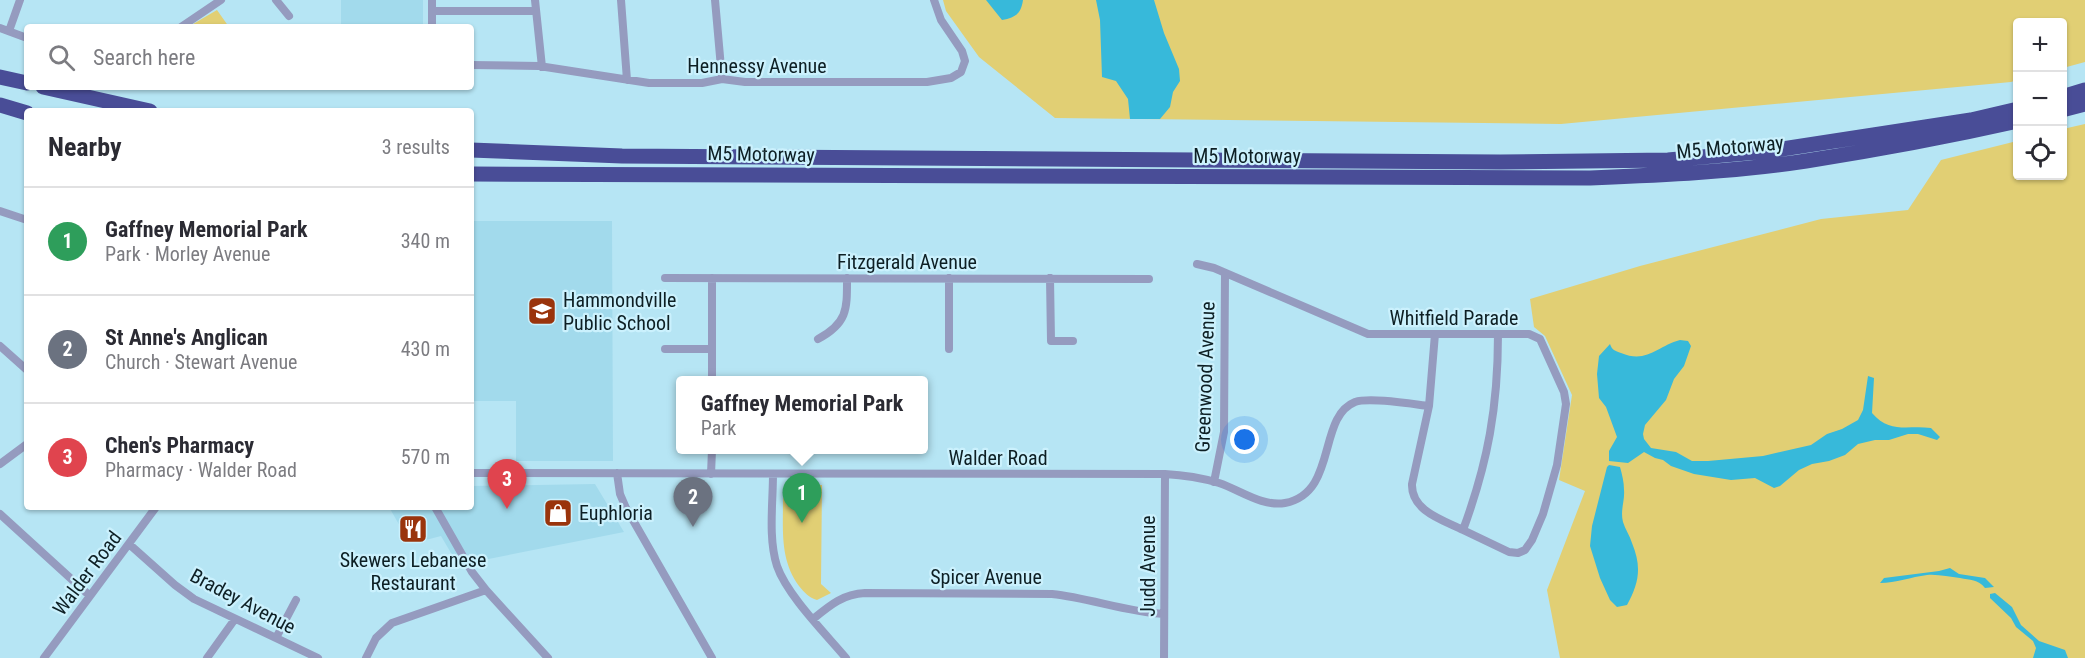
<!DOCTYPE html>
<html lang="en">
<head>
<meta charset="utf-8">
<style>
	:root { --surface:#fff; --page:#f2f2f3; --text:#2b2b33; --muted:#7c7c81; --line:#e1e1e2; --accent:#9a340c }
	body { margin:0; font-family:"Roboto Condensed",sans-serif; background:var(--page); color:var(--text) }
	.controls { position:absolute; right:18px; top:18px; display:grid; overflow:hidden; border-radius:6px; box-shadow:0 2px 4px #0004 }
	.controls button { width:54px; height:54px; display:grid; place-items:center; padding:0; border:0; border-bottom:2px solid var(--line); background:var(--surface); color:var(--text); font:30px sans-serif }
	.you { position:absolute; left:1245px; top:440px; width:21px; height:21px; margin:-15px; border:4px solid #fff; border-radius:50%; background:#1a73e8; box-shadow:0 0 0 9px #1a73e833 }
	.badge { display:grid; place-items:center; width:39px; height:39px; border-radius:50%; background:var(--accent); color:#fff; font-size:20px; font-weight:700 }
	.pin { position:absolute; translate:-50% -50px; filter:drop-shadow(0 2px 3px #0008) }
	.pin::after { content:''; position:absolute; top:32px; width:21px; height:18px; background:inherit; clip-path:polygon(0 0,100% 0,50% 100%) }
	.popup { position:absolute; left:676px; top:376px; width:252px; height:78px; box-sizing:border-box; display:grid; place-content:center; border-radius:6px; background:var(--surface); filter:drop-shadow(0 2px 4px #0005); font-size:20px; white-space:nowrap; color:var(--muted) }
	.popup b { font-size:22px; color:var(--text) }
	.popup::after { content:''; position:absolute; left:50%; top:100%; margin-left:-12px; border:12px solid transparent; border-top-color:var(--surface) }
	.list { margin:0; padding:0; list-style:none }
	h2 { display:flex; justify-content:space-between; align-items:center; height:78px; margin:0; padding:0 24px; font-size:26px }
	h2 small { font-size:20px; font-weight:400; color:var(--muted) }
	.list li { display:grid; grid-template-columns:39px 1fr auto; gap:18px; align-items:center; box-sizing:border-box; height:108px; padding:0 24px; border-top:2px solid var(--line) }
	.list b { display:block; font-size:22px; white-space:nowrap }
	.list p { margin:0; font-size:20px; white-space:nowrap; color:var(--muted) }
	.list em { font-size:20px; font-style:normal; color:var(--muted) }
	.icon { flex:none; width:33px; height:33px; fill:none; stroke:currentColor; stroke-width:2; stroke-linecap:round; stroke-linejoin:round }
	.map { position:relative; flex:none; width:2085px; height:658px; overflow:hidden }
	.search { position:absolute; background:var(--surface); box-shadow:0 2px 4px #0004; left:24px; top:24px; width:450px; height:66px; display:flex; align-items:center; gap:15px; box-sizing:border-box; padding:0 21px; border-radius:6px; color:var(--muted); font-size:22px }
	.panel { position:absolute; background:var(--surface); box-shadow:0 2px 4px #0004; left:24px; top:108px; width:450px; height:402px; border-radius:6px }
	.map>svg:first-child { display:block }
</style>
</head>
<body>
<div class="map">
<svg width="2085" height="658" viewBox="0 0 2085 658">
	<rect width="100%" height="100%" fill="#b6e5f4"/>
	<path fill="#a2daec" d="M341,0H423V27H341Z
		M471,221H612L613,461H516V401H471Z
		M595,484L624,532L458,565L441,536L418,542H409L389,507H471V486Z"/>
	<path fill="#e1cf74" d="M943,0H2085V62L2063,68L2062,22H2018L2017,80L2011,82L1561,124L1055,118L979,57L946,11Z
		M217,10L229,27H188Z
		M2085,124V658H1560L1547,590L1585,491L1559,480L1572,395L1545,336L1534,327L1530,299L1640,266L1821,219L1908,210L1941,160L2017,141L2018,176H2062L2063,129Z
		M822,485L821,584L831,593L817,600C809,598 804,592 799,586C780,560 783,531 783,500C786,481 807,486 822,485Z"/>
	<path fill="#37b9da" d="M986,0H1023C1021,14 1015,18 1002,20Z
		M1096,0H1154L1164,33L1179,69L1180,81L1173,92L1170,107L1160,119H1130L1128,99L1116,81L1102,77L1100,20Z
		M1680,340L1688,341L1691,346L1684,366L1674,379L1666,400L1645,425L1643,434L1644,439L1651,448L1676,452L1692,461H1708L1763,456L1811,445L1827,434L1842,429L1858,420L1863,410L1868,376L1874,378L1872,413C1890,434 1907,425 1931,428L1940,437L1937,440L1918,434H1908L1889,440H1875L1858,444L1845,455L1829,461L1812,464L1799,470L1780,486L1774,488L1755,478L1731,480L1694,474L1671,466L1663,460L1655,458L1644,452L1628,463L1609,461V451L1617,437L1606,407L1599,398L1597,374L1599,356L1610,344C1612,350 1615,351 1621,353C1647,364 1657,346 1680,340Z
		M1609,465L1620,467C1622,474 1624,482 1624,490C1625,501 1620,510 1623,522C1625,529 1630,536 1632,543C1642,567 1639,583 1627,605L1617,607L1610,600L1600,578L1590,546L1592,526L1607,467Z
		M1950,568L1959,574L1985,578L1994,587L1985,588C1978,579 1970,580 1960,578C1949,577 1938,574 1927,575C1911,577 1896,583 1880,583L1884,578L1939,571Z
		M1995,593L2012,607L2021,625L2039,641L2065,650L2068,658H2033L2036,648L2033,641L2016,627L2011,618L1990,598V594Z"/>
	<g fill="none" stroke-linecap="round" stroke-linejoin="round">
		<path stroke="#959bbf" stroke-width="8" d="M276,0L289,16
			M432,0V27
			M535,0L542,67
			M621,0L627,80
			M715,0L722,79
			M432,11H536
			M181,27L221,0
			M0,28L27,38
			M9,31L20,0
			M471,65L539,66L649,83H702L722,79L745,82H927L951,78L961,72L965,61L962,51L941,20L934,0
			M0,211L27,220
			M1197,264L1214,268L1368,334H1529L1540,339L1564,392L1566,404L1557,465L1543,514L1532,540L1525,550L1518,553L1509,552L1463,530
			M665,278L1149,279
			M1050,278L1051,341H1073
			M1435,334L1429,406L1412,484C1411,511 1443,520 1463,530C1488,462 1498,407 1498,334
			M818,339C848,323 847,309 847,278
			M0,346L27,370
			M665,349H712
			M949,349V278
			M712,380V278
			M0,464L27,444
			M471,473L1165,474C1183,475 1202,478 1219,483C1240,490 1262,507 1285,503C1338,493 1317,417 1355,402C1370,397 1412,404 1429,406
			M617,473L620,494L626,508L712,658
			M711,474L712,450
			M773,474C773,503 768,538 777,566C787,595 825,633 846,658
			M1214,482L1224,432L1225,273
			M435,507L472,572L486,590L548,658
			M0,514L90,596
			M129,544L175,585L194,599L318,658
			M813,619C830,605 843,594 865,593L1052,594C1090,598 1126,612 1164,614
			M276,638L296,600
			M44,658L156,507
			M207,658L235,619
			M366,658L376,638L392,623L486,590
			M1164,658L1165,474"/>
		<path stroke="#494d97" stroke-width="15" d="M0,77L27,83
			M43,87L150,111
			M2062,97L2085,90
			M0,105L27,113
			M2062,110L2085,104
			M471,150L622,156L1500,162L1668,160L1769,151L1971,120L2018,109
			M471,174L1588,178C1660,175 1734,172 1806,161C1877,150 1947,137 2018,121"/>
	</g>
	<defs>
		<g id="school-square" transform="scale(1.5)"><rect x="-9" y="-9" width="18" height="18" rx="4" fill="#9a340c" stroke="#cbf1fd"/><path d="M0-5L7-2L0 1L-7-2ZM-4 1L0 2.5L4 1V4Q0 6-4 4Z" fill="#fff"/></g>
		<g id="shop-square" transform="scale(1.5)"><rect x="-9" y="-9" width="18" height="18" rx="4" fill="#9a340c" stroke="#cbf1fd"/><path d="M-5-2.5h2.3a2.7 3.5 0 0 1 5.4 0H5L5.5 6h-11ZM-1.5-2.5h3a1.5 2.3 0 0 0-3 0Z" fill="#fff"/></g>
		<g id="restaurant-square" transform="scale(1.5)"><rect x="-9" y="-9" width="18" height="18" rx="4" fill="#9a340c" stroke="#cbf1fd"/><path d="M-5-6h1v4h1v-4h1v4h1v-4h1v5L-1.5 .5V6h-2V.5L-5-1ZM5-6V6H3V1.5H1.5Q1.5-4 5-6Z" fill="#fff"/></g>
	</defs>
	<g fill-rule="evenodd">
		<use href="#school-square" x="542" y="311"/>
		<use href="#shop-square" x="558" y="513"/>
		<use href="#restaurant-square" x="413" y="529"/>
	</g>
	<g text-anchor="middle" stroke-width="4.5" stroke-linejoin="round" paint-order="stroke">
		<g font-size="20" fill="#0d1f24" stroke="#cbf1fd">
			<text x="757" y="73">Hennessy Avenue</text>
			<text transform="translate(1730 147) rotate(-5)" y="7">M5 Motorway</text>
			<text transform="translate(761 154) rotate(1)" y="7">M5 Motorway</text>
			<text x="1247" y="163">M5 Motorway</text>
			<text x="907" y="269">Fitzgerald Avenue</text>
			<text x="1454" y="325">Whitfield Parade</text>
			<text transform="translate(1205 377) rotate(-88)" y="7">Greenwood Avenue</text>
			<text x="998" y="465">Walder Road</text>
			<text transform="translate(1148 566) rotate(-90)" y="7">Judd Avenue</text>
			<text transform="translate(87 573) rotate(-53)" y="7">Walder Road</text>
			<text x="986" y="584">Spicer Avenue</text>
			<text transform="translate(243 601) rotate(28)" y="7">Bradey Avenue</text>
		</g>
		<g font-size="20" fill="#0d1f24" stroke="#cbf1fd" text-anchor="start">
			<text x="563" y="307">Hammondville<tspan x="563" dy="23">Public School</tspan></text>
			<text x="579" y="520">Euphloria</text>
			<text x="413" y="567" text-anchor="middle">Skewers Lebanese<tspan x="413" dy="23">Restaurant</tspan></text>
		</g>
	</g>
</svg>
<div class="controls">
<button>+</button>
<button>−</button>
<button><svg class="icon" aria-label="locate" viewBox="0 0 24 24"><circle cx="12" cy="12" r="6"/><path d="M12 2v4M12 18v4M2 12h4M18 12h4"/></svg></button>
</div>
<div class="you"></div>
<div class="pin badge" style="left:802px;top:523px;background:#2e9e5b">1</div>
<div class="popup"><b>Gaffney Memorial Park</b>Park</div>
<div class="pin badge" style="left:693px;top:527px;background:#6b7280">2</div>
<div class="pin badge" style="left:507px;top:509px;background:#e0444e">3</div>
<div class="search"><svg class="icon" aria-label="search" viewBox="0 0 24 24"><circle cx="10" cy="10" r="6"/><path d="M15 15l6 6"/></svg>Search here</div>
<section class="panel">
<h2>Nearby<small>3 results</small></h2>
<ul class="list">
<li><span class="badge" style="background:#2e9e5b">1</span><div><b>Gaffney Memorial Park</b><p>Park · Morley Avenue</p></div><em>340 m</em></li>
<li><span class="badge" style="background:#6b7280">2</span><div><b>St Anne's Anglican</b><p>Church · Stewart Avenue</p></div><em>430 m</em></li>
<li><span class="badge" style="background:#e0444e">3</span><div><b>Chen's Pharmacy</b><p>Pharmacy · Walder Road</p></div><em>570 m</em></li>
</ul>
</section>
</div>
</body>
</html>
